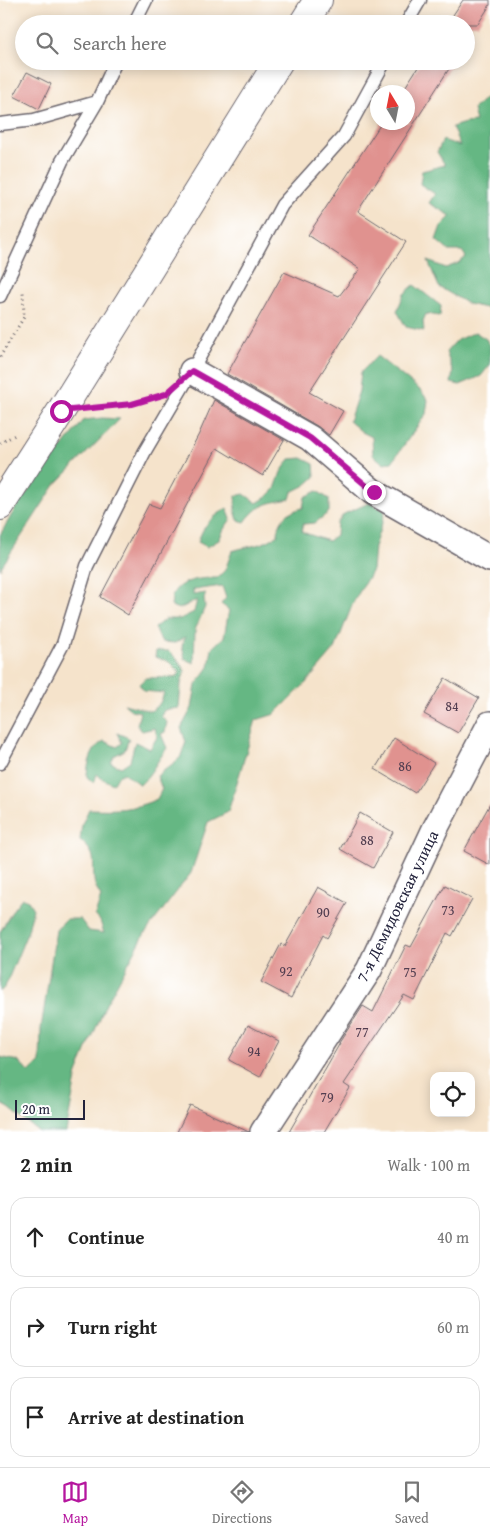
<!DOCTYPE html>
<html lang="en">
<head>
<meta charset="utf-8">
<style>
	:root { --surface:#fff; --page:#f6f6f6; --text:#222; --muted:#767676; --line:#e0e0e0; --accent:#b5179e }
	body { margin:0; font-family:"Gentium Book Plus",serif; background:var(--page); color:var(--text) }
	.controls { position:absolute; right:15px; bottom:15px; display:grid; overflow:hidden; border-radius:10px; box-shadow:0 2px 12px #0003 }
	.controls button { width:45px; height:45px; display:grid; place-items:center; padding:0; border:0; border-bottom:1px solid var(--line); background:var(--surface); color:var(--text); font:25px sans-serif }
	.compass { position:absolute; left:370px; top:85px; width:45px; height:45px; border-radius:50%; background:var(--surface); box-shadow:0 2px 12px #0003; rotate:350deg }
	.scale { position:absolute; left:15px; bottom:12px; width:70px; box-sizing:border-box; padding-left:5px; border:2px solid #22223b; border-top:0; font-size:14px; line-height:18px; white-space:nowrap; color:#22223b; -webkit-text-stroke:4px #fff; paint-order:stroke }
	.stop { position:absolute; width:15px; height:15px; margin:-11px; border:4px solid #b5179e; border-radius:50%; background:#fff }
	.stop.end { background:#b5179e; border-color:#fff; box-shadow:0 1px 5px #0008 }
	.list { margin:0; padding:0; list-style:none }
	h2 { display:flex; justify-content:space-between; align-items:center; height:65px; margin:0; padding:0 20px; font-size:21px }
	h2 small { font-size:16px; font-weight:400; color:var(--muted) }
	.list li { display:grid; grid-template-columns:32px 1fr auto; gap:15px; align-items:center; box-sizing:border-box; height:80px; margin:0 10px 10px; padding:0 10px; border:1px solid var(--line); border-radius:15px }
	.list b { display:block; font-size:19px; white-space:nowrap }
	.list em { font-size:16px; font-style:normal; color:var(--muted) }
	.icon { flex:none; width:28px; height:28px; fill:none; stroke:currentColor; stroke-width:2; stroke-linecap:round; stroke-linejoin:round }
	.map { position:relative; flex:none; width:490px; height:1132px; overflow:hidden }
	.search { position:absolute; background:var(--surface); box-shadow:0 2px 12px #0003; left:15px; right:15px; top:15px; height:55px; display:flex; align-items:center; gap:12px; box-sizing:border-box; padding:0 18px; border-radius:28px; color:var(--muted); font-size:19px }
	.sheet { height:335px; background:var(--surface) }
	nav { display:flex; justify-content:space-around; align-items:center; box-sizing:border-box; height:70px; border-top:1px solid var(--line); background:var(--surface); font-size:14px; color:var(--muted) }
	nav a { display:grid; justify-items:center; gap:2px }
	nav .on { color:var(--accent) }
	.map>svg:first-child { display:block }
</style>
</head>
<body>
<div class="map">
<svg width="490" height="1132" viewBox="0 0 490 1132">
	<rect width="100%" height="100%" fill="#fff"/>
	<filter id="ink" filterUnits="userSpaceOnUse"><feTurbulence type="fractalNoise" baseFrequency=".02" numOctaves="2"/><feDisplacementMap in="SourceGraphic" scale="10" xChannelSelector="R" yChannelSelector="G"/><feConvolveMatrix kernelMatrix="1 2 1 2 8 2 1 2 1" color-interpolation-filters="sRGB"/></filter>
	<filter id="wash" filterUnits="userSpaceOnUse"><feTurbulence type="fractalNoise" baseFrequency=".0096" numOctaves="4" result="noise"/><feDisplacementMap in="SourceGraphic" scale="20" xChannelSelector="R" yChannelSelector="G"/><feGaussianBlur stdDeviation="1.12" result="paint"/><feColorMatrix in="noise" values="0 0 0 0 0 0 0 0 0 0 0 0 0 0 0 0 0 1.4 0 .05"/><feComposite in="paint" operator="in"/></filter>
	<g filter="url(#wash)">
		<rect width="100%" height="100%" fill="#f5e3cb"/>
		<path fill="#65b783" stroke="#446c5f" d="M490,89V309L468,304L439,287L428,261L446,268L459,263L466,257L462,251H449L436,240L441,226L451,216L429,203L435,194L420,184L422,171L445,165L437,152L443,140L460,146L452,127L465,123L476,122L473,109L487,96Z
			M414,285L441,306L440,316L426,314L423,321L424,331L406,327L397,311L404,294Z
			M475,332L486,339L490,346V365L481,376L460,385L451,383L453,372L446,352L457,340Z
			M377,356L420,390L428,400L426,414L392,462L383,463L373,455L372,437L362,432L349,421L359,391L361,372Z
			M102,418L120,419L55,485L0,569V535L18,504L84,420Z
			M302,458L314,464L315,477L306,485L292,492L290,499C268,503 258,504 245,522L238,520L235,510L236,496L244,494L257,503L268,496L275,489L281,472L290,459Z
			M317,491L329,499V512L315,523L303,524L302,532L328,541L336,535L337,523L344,514L369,503L385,510L383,520L374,547L372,570L353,603L335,649L305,684L275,714L256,720L228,812L208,822L191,873L145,933L106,1004L77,1073L66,1132H39L9,1108L0,1103V1057L18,1061L29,1073L40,1062L41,1029L56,930L66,919H80L89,931L104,933L100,921L95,915L101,897C98,892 94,885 94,879C92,858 98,856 80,840L82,824L89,809C115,810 133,810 157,799L162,789L157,776L180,758L186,742L181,728L192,708L196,685L209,667L212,648L224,637L229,610L221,604L226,598L222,586L193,590V595L206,593L204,599L205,607L195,630L194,663L185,659L182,646L185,637L175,643L162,642L154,628L165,619H180L194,612L197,600L179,609L171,606C172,603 171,597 173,594C180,579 203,578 217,578L225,570L232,551C250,545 261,547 278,535C279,518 287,512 303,508L305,497Z
			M227,508L231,519L224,529L219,540L207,547L198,542C204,523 211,519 227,508Z
			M156,651H169L177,659L185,671L181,684L179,708L164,710L161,716L167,722L165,732L161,734L167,748C158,760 150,776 140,785L124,773L118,776L113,784L101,778L97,774L94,783L87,777C87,764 92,747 104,741L117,747L122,743L117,733L129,738L125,750L114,756L111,763L121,767L130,761L135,742L150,749L157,737L155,728L142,731L137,725L140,712L131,710L124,704L151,711L160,703L164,693L144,691L139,684L146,678L177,677L179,672L168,661L155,657Z
			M22,898L27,899L33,909L28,931L5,987L0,992V932L14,908Z"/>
		<g id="blocks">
			<path fill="#e0928f" d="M463,0H490V5L478,24H447Z
				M422,61H454L358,211L406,242L309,392L343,411L329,435L317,426L227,374L284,272L339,296L360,269L308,235L382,122H408V92H402Z
				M27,72L51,84L39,109L14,96Z
				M214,400L284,440L263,476L217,448L128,615L100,597L149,504L160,508L199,434Z
				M445,678L479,698L458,733L424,714Z
				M394,738L434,763L415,793L375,769Z
				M490,804V865L464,851Z
				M360,813L393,832L373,868L340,849Z
				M445,885L472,899L452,936L447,933L414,1000L404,995L344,1084L350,1088L324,1132H289L340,1043H339L363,1006L373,1012L406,945L411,947Z
				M318,887L347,903L327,938L323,935L291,998L261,982L281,944L285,946Z
				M248,1025L279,1041L260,1077L229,1060Z
				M190,1105L249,1132H177Z"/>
		</g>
	</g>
	<g filter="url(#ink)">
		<use href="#blocks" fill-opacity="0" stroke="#6c666d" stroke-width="1"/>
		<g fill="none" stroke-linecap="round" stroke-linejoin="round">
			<g stroke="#6c666d" stroke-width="15">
				<path id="service" d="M134,24L146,0
					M406,24L420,0
					M0,124L34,120L97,102
					M0,296L62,161L97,102L116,61
					M0,763L63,644L87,566L145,451L192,371L282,205L344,136L385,61"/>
			</g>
			<g stroke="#6c666d" stroke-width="28">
				<path id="minor" d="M192,371L310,438L373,492L490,559
					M263,1132L369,970L435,829L490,724"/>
			</g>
			<g stroke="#6c666d" stroke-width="30">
				<path id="secondary" d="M303,24L318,0
					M0,506L61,411L279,61"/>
			</g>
			<path stroke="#6c666d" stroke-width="3" stroke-dasharray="1 4" stroke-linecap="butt" d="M0,357L24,317L23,291
				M92,408L132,404L155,397
				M0,443L15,435"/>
			<use href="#service" stroke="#fff" stroke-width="12"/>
			<use href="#minor" stroke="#fff" stroke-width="25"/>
			<use href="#secondary" stroke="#fff" stroke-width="28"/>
		</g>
	</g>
	<g fill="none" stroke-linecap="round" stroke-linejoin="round" filter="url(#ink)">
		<path stroke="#b5179e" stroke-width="6" d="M61,411L132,404L166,394L192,371L310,438L374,492"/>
	</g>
	<g text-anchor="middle" stroke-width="4.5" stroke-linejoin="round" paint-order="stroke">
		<g font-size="14" fill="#523e50">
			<text x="452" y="711">84</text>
			<text x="405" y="771">86</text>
			<text x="367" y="845">88</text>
			<text x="448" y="915">73</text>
			<text x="323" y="917">90</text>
			<text x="286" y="976">92</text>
			<text x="410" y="977">75</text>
			<text x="362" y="1037">77</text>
			<text x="254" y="1056">94</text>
			<text x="327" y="1102">79</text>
		</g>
		<g font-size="16" fill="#22223b" stroke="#fff">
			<text transform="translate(397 906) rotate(-64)" y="6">7-я Демидовская улица</text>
		</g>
	</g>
</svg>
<div class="controls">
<button><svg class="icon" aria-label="locate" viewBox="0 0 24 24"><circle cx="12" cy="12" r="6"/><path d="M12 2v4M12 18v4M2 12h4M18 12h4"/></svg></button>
</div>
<svg class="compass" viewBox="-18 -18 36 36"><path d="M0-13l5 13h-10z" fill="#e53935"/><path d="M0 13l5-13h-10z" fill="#767676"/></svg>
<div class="scale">20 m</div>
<div class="stop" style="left:61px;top:411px"></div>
<div class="stop end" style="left:374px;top:492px"></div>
<div class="search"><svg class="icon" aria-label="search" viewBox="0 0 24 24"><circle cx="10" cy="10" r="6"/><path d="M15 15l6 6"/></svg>Search here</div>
</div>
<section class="sheet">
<h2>2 min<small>Walk · 100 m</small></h2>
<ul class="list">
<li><svg class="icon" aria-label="ahead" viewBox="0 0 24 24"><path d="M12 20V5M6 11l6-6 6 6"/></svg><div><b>Continue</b></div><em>40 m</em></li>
<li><svg class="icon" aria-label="right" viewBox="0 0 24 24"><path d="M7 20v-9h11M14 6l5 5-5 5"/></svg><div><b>Turn right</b></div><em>60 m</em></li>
<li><svg class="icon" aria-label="arrive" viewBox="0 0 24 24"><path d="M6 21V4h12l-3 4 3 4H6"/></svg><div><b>Arrive at destination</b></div></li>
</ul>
</section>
<nav>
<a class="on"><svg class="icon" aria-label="map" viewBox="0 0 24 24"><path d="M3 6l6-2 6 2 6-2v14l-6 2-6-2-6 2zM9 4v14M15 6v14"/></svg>Map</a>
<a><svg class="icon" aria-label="directions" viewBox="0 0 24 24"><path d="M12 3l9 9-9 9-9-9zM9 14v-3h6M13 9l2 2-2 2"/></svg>Directions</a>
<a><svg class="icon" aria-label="saved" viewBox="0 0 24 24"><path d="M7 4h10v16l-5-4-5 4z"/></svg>Saved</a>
</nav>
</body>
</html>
